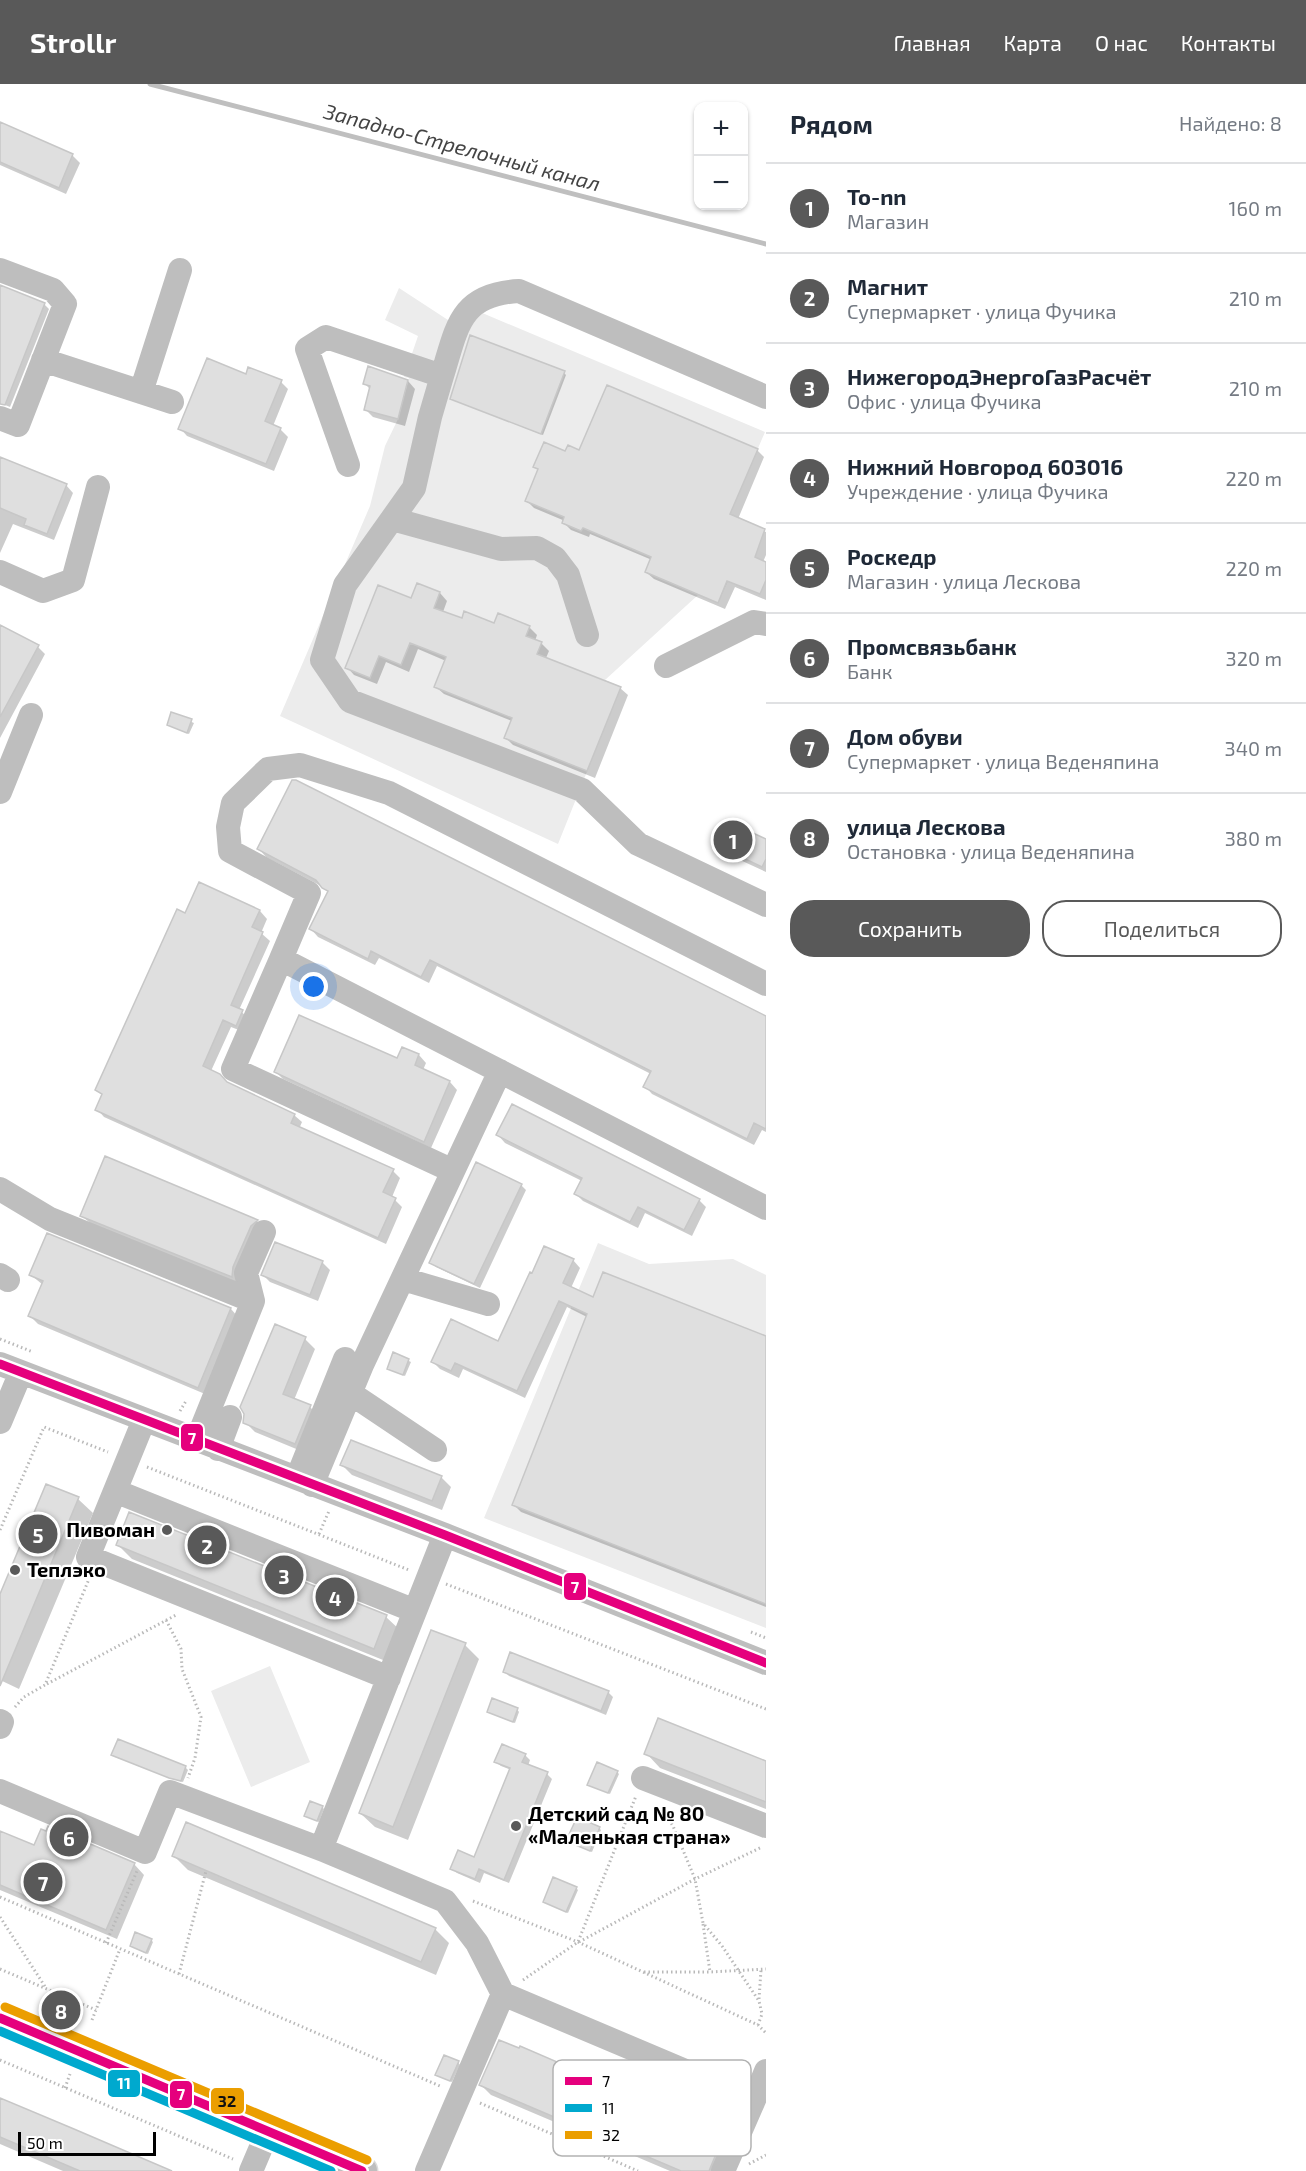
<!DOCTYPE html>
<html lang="ru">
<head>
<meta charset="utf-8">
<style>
	:root { --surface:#fff; --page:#f2f2f3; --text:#1f2937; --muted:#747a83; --line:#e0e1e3; --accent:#595959 }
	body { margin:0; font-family:"Exo 2",sans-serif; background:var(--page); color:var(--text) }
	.controls { position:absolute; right:18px; top:18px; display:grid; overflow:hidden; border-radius:12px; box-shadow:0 2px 4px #0004 }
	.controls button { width:54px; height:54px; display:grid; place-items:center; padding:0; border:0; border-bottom:2px solid var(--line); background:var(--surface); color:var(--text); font:30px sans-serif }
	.scale { position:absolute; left:18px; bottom:15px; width:138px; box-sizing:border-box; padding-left:6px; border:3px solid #000; border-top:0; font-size:16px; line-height:21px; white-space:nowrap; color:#000; -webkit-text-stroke:4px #fff; paint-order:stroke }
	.you { position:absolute; left:314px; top:903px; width:21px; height:21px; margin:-15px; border:4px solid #fff; border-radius:50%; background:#1a73e8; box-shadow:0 0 0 9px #1a73e833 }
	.badge { display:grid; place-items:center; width:39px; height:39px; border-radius:50%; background:var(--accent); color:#fff; font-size:20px; font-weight:700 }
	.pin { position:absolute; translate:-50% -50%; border:3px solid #fff; box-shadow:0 2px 6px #0006 }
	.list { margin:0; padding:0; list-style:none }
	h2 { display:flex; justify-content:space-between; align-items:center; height:78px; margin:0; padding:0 24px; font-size:26px }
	h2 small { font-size:20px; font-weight:400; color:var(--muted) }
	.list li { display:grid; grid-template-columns:39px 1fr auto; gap:18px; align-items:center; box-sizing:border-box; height:90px; padding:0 24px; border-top:2px solid var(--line) }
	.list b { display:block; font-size:22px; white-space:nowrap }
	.list p { margin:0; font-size:20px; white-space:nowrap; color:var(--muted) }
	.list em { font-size:20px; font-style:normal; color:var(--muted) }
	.actions { display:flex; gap:12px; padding:18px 24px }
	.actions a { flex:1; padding:14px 0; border:2px solid var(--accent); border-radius:24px; text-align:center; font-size:21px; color:var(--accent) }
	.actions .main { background:var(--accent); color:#fff }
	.map { position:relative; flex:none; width:766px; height:2087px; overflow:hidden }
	header { display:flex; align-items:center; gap:36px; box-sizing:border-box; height:84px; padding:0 30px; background:var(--accent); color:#fff }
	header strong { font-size:28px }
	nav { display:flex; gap:33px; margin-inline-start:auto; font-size:21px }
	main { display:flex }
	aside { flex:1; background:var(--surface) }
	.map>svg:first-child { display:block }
</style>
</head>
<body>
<header>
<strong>Strollr</strong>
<nav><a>Главная</a><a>Карта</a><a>О нас</a><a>Контакты</a></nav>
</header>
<main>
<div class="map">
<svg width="766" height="2087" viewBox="0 0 766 2087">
	<rect width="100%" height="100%" fill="#fff"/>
	<path fill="#ececec" d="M399,204L448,236L480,228L765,348L730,430L723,460L766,478V496L760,510L728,497L718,519L698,511L605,596L621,603L558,760L280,632L370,422L385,362L398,335L409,294L404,293L418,252L385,236Z
		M598,1159L649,1180L733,1175L766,1191V1544L484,1434Z
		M270,1582L310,1678L251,1703L211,1607Z"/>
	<path fill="#0003" d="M0,40L72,71L80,79L66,110L0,81Z
		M0,203L44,220L49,225L10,323L0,319Z
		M564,289L566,291L543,351L452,315Z
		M246,291L281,298L288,305L273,342L280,345L288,353L274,387L187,352L180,344Z
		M408,297L415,305L405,342L373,333L366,326L371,306L364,299Z
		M757,366L764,373L738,435L766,448V471L763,478L766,480V516L735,503L725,525L654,495L646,488L652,476L590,450L589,453L571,446L564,439L565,437L534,424L526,416L539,387L535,383L566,369Z
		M0,374L66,401L73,409L54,456L13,440L0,469Z
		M418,501L440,509L447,517L443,528L462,536L495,541L529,543L537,551L535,557L541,559L549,567L546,574L620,604L628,611L595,694L513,661L505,653L512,637L444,610L436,603L446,577L418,565L409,588L386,578L377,600L354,591L347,583L412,516Z
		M0,542L38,563L45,570L0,654Z
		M172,630L194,639L189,650L168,641Z
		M766,757V788L727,770L719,762Z
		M259,765L766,934V1048L762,1046L754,1061L652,1010L645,1002L651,990L437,882L429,899L379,874L375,881L318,853L311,845L329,809L323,803L266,773Z
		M200,800L260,827L267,835L261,849L270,857L239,926L250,935L244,948L231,943L211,987L228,1000L294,1031L302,1038L299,1045L393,1087L400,1094L392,1113L402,1123L386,1160L104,1033L97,1025L103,1012L97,1006Z
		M403,965L419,971L426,979L423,986L450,998L457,1006L431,1064L283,995L276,988L398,975Z
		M498,1051L699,1116L706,1123L692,1152L645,1129L638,1144L583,1117L576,1110L582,1097L505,1059Z
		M521,1101L526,1106L480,1204L436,1183L431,1178Z
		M82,1132L257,1137L264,1144L240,1200L90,1139Z
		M276,1160L323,1179L330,1186L318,1217L270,1198L263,1191Z
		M573,1176L580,1184L571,1204L594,1215L766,1253V1523L521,1428L513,1420L587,1233L567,1223L525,1314L463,1285L459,1294L440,1285L433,1278L498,1259L532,1191Z
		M31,1191L231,1225L238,1233L205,1310L38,1240L30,1232L43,1201Z
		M305,1255L315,1265L294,1316L310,1323L320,1333L306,1369L255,1348L245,1338Z
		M394,1270L411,1278L405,1292L388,1284Z
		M342,1381L441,1393L451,1403L442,1426L352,1391Z
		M78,1415L93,1429L19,1605L0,1596V1514Z
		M130,1430L386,1533L401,1547L388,1578L132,1475L118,1461Z
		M465,1561L479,1575L408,1756L375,1743L360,1729Z
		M504,1587L608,1608L613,1613L606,1631L509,1592Z
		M517,1625L519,1628L515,1639L491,1629Z
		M119,1657L186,1684L188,1686L183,1698L115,1673Z
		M646,1669L766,1679V1725L660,1684Z
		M525,1671L530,1676L528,1682L547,1690L552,1695L509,1799L484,1789L480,1799L457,1789L452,1784L475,1775L511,1686L501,1682L496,1678Z
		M617,1688L619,1690L610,1710L591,1702Z
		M322,1723L324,1725L319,1738L308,1733Z
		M599,1744L601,1746L592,1768L570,1758Z
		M0,1749L35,1763L134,1780L144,1791L117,1855L0,1806Z
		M174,1772L435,1845L449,1859L436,1891L188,1786Z
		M576,1804L578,1806L568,1829L546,1819Z
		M151,1856L153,1858L148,1870L134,1864Z
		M458,1978L460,1981L452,1998L437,1991Z
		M591,1994L595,1998L635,2015L734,2025L744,2035L722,2087H670L491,2011L481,2001Z
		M0,2015L168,2087H63L0,2060Z"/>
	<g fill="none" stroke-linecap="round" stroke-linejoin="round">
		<path stroke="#bfbfbf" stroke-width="5" d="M150,0L766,160"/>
	</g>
	<path fill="#dfdfdf" stroke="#c7c7c7" stroke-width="1.5" d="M0,38L73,70L59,104L0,78Z
		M0,201L45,219L5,321L0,320Z
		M470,251L565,287L541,350L450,315Z
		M207,274L246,290L248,283L282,296L265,337L281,344L266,380L178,345Z
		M368,282L408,296L398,335L364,326L370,302L363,300Z
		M607,301L758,365L730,430L765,445L755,473L766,478V496L760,510L727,497L718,519L645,488L651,473L583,444L581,447L562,439L564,433L525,417L538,385L533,383L544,358L565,367L568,361L579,366Z
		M0,373L67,400L47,450L24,441L26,435L0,424Z
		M417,499L440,508L434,524L462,534L464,527L494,539L498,529L530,542L526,552L542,558L537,570L621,603L587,687L504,654L512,634L434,603L446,573L410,559L401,581L379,572L370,594L345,584L378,501L411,514Z
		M0,541L39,561L0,633Z
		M171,628L192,635L187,649L167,641Z
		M292,696H296L766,932V1045L754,1039L747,1055L643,1003L651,987L430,876L421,893L371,867L368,875L309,845L328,807L322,804L316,796L257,765Z
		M729,738L766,755V775L762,783L718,762Z
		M199,798L260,826L252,843L263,848L231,921L243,926L236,942L223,936L203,982L220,990L227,998L295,1030L291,1039L394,1085L383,1108L396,1114L378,1154L95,1026L102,1010L95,1006L177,825L185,829Z
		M299,931L397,974L402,963L419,970L415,981L450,997L424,1058L274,988Z
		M512,1020L700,1115L684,1146L638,1123L630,1138L574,1110L582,1094L496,1051Z
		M105,1072L258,1136L251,1142L233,1183L232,1193L80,1132Z
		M476,1078L522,1100L474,1200L429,1179Z
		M47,1149L231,1224L198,1304L28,1232L43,1197L29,1191Z
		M275,1158L323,1177L310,1211L261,1191Z
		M544,1162L574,1175L563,1199L593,1213L603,1188L766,1252V1520L512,1421L587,1230L559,1217L517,1307L455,1279L451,1287L431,1278L451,1235L498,1257L530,1188L532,1189Z
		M275,1240L306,1253L283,1310L311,1321L295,1360L243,1339L244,1330L240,1323Z
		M393,1268L409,1275L403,1291L387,1285Z
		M351,1356L442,1392L432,1417L340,1381Z
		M46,1400L79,1413L0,1602V1510Z
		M129,1428L387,1531L374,1565L116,1461Z
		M431,1546L466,1559L393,1743L359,1729Z
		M510,1568L609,1607L601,1627L503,1588Z
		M492,1614L518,1624L513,1638L487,1628Z
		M658,1634L766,1677V1718L644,1670Z
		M118,1655L186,1682L181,1697L169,1694L111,1671Z
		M502,1660L526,1670L522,1678L548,1688L504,1796L479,1785L475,1795L450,1785L458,1766L474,1773L510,1684L494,1678Z
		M597,1678L618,1687L608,1709L587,1701Z
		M310,1717L323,1722L317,1737L304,1732Z
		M577,1733L600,1743L590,1767L566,1757Z
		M186,1738L436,1844L421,1878L172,1772Z
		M48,1742L135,1779L106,1846L0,1801V1747L34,1761L41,1745L46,1747Z
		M553,1793L577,1803L566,1828L543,1818Z
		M135,1848L152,1855L146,1869L130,1862Z
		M499,1956L519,1964L520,1962L592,1993L591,1995L634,2013L641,1997L646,1999L651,1988L735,2024L709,2087H681L479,2001Z
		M444,1971L459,1977L450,1997L435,1991Z
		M0,2014L74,2045L172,2087H80L0,2053Z"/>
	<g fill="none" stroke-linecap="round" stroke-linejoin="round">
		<g stroke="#dbdbdb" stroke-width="33">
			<path id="major" d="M0,1934L362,2087"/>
		</g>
		<path stroke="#b9b9b9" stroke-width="3" stroke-dasharray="1.5 3" stroke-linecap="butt" d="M0,1255L33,1268
			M180,1327L186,1317
			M147,1383L409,1486
			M0,1446L44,1343L108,1368
			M319,1450L329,1427
			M446,1500L766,1625
			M166,1536L181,1565L182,1585L201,1633L195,1674L188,1694
			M751,1548L766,1554
			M47,1600L176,1531
			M15,1623L24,1613L45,1601L89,1495
			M662,1724L673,1742L695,1795L703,1839L722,1862L759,1917L762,1930L758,1941
			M0,1813L440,2002
			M473,1817L578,1858L758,1941L766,1949
			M0,1833L46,1904
			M703,1840L710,1888
			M579,1858L695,1795L762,1763
			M106,1859L137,1787
			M0,1885L96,1926
			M644,1888H710L766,1885
			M179,1890L206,1787
			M523,1896L578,1858L636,1712
			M759,1915L761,1886
			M92,1936L120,1865
			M0,1976L233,2075
			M65,2004L70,1990
			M480,2019L638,2087
			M749,2080L766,2071"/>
		<path stroke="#bebebe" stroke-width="24" d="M0,186L53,206L65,220L18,341L0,334
			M43,276L172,318
			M442,292C457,244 459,210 519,207L766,313
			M141,308L180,186
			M348,381L307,265L326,253L442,292L430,333L414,404L345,501L322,576L350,617L582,706L638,760L766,821
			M392,435L501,465L537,464L555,474L568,491L587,551
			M0,488L43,507L73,496L98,403
			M666,582L754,538L766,540
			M0,708L31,631
			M281,875L233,985L453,1087
			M766,900L389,709L300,681L268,685L233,719L228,743L230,767L309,809L281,875L766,1124
			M0,1105L50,1135L253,1217
			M0,1191L8,1196
			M403,1195L488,1220
			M0,1280L445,1451L766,1579
			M350,1309L435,1366
			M144,1336L88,1473L389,1594
			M0,1338L21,1288
			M197,1356L253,1217L246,1189L264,1148
			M218,1365L230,1333
			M302,1382L345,1275
			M312,1401L362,1281L500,987
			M115,1407L415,1527
			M0,1637L2,1638L0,1643
			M643,1694L766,1742
			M0,1707L145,1768L170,1708L321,1765L445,1817L477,1859L503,1910L754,2016L766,1987
			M321,1765L445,1451
			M251,2087L268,2047
			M427,2087L503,1910
			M723,2087L754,2016"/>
		<use href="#major" stroke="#bebebe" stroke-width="30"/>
		<g stroke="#fff" stroke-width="14">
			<path id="bus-1" d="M0,1280L445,1451L766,1579
				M0,1934L362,2087"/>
		</g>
		<g stroke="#fff" stroke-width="14">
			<path id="bus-2" d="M0,1947L331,2087"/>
		</g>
		<g stroke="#fff" stroke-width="14">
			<path id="bus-3" d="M5,1923L367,2076"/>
		</g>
		<use href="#bus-1" stroke="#e5007d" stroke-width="9"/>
		<use href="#bus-2" stroke="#00a9ce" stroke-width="9"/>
		<use href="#bus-3" stroke="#eb9e00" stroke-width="9"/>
	</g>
	<g fill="#595959" stroke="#fff" stroke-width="2">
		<circle cx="167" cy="1446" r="6"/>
		<circle cx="15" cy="1486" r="6"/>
		<circle cx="516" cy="1742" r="6"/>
	</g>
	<g text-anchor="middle" stroke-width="4.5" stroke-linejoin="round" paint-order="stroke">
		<g font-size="20" font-weight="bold" fill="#000" stroke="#fff" text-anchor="start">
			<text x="155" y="1453" text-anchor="end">Пивоман</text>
			<text x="27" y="1493">Теплэко</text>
			<text x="528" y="1737">Детский сад № 80<tspan x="528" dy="23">«Маленькая страна»</tspan></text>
		</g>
		<g font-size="21" font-style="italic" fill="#444" stroke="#fff">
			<text transform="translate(462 64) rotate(15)" y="7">Западно-Стрелочный канал</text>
		</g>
	</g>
	<rect x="553" y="1976" width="198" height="96" rx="9" fill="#fff" stroke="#b2b2b2" stroke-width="1.5"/>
	<rect x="565" y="1993" width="27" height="8" fill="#e5007d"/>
	<rect x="565" y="2020" width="27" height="8" fill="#00a9ce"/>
	<rect x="565" y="2047" width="27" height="8" fill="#eb9e00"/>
	<g font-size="16" fill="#000">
		<text x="602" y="2003">7</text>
		<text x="602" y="2030">11</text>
		<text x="602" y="2057">32</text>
	</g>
	<g stroke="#fff" stroke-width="2">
		<rect x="180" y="1339" width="24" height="29" rx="6" fill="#e5007d"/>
		<rect x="563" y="1488" width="24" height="29" rx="6" fill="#e5007d"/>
		<rect x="107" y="1985" width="34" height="29" rx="6" fill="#00a9ce"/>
		<rect x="169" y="1996" width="24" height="29" rx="6" fill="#e5007d"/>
		<rect x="210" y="2003" width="35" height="28" rx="6" fill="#eb9e00"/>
	</g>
	<g font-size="16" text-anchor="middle" font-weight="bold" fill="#fff">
		<text x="192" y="1360">7</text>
		<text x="575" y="1509">7</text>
		<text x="124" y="2005">11</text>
		<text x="181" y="2016">7</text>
	</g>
	<g font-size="16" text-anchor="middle" font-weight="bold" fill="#111">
		<text x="227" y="2023">32</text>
	</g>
</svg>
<div class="controls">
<button>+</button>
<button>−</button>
</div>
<div class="scale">50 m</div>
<div class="you"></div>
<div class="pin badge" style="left:733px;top:756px">1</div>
<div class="pin badge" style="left:207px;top:1461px">2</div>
<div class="pin badge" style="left:284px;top:1491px">3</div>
<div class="pin badge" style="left:335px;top:1513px">4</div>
<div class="pin badge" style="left:38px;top:1450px">5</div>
<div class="pin badge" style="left:69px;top:1753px">6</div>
<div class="pin badge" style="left:43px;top:1798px">7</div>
<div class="pin badge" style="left:61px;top:1926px">8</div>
</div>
<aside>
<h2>Рядом<small>Найдено: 8</small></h2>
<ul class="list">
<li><span class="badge">1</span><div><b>To-nn</b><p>Магазин</p></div><em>160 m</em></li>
<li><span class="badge">2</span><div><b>Магнит</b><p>Супермаркет · улица Фучика</p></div><em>210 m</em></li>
<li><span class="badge">3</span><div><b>НижегородЭнергоГазРасчёт</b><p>Офис · улица Фучика</p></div><em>210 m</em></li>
<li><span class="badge">4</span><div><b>Нижний Новгород 603016</b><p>Учреждение · улица Фучика</p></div><em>220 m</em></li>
<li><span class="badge">5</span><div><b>Роскедр</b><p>Магазин · улица Лескова</p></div><em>220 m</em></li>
<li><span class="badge">6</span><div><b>Промсвязьбанк</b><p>Банк</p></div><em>320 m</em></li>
<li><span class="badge">7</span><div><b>Дом обуви</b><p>Супермаркет · улица Веденяпина</p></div><em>340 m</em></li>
<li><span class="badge">8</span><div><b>улица Лескова</b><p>Остановка · улица Веденяпина</p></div><em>380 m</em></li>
</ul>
<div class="actions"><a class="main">Сохранить</a><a>Поделиться</a></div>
</aside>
</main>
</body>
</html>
